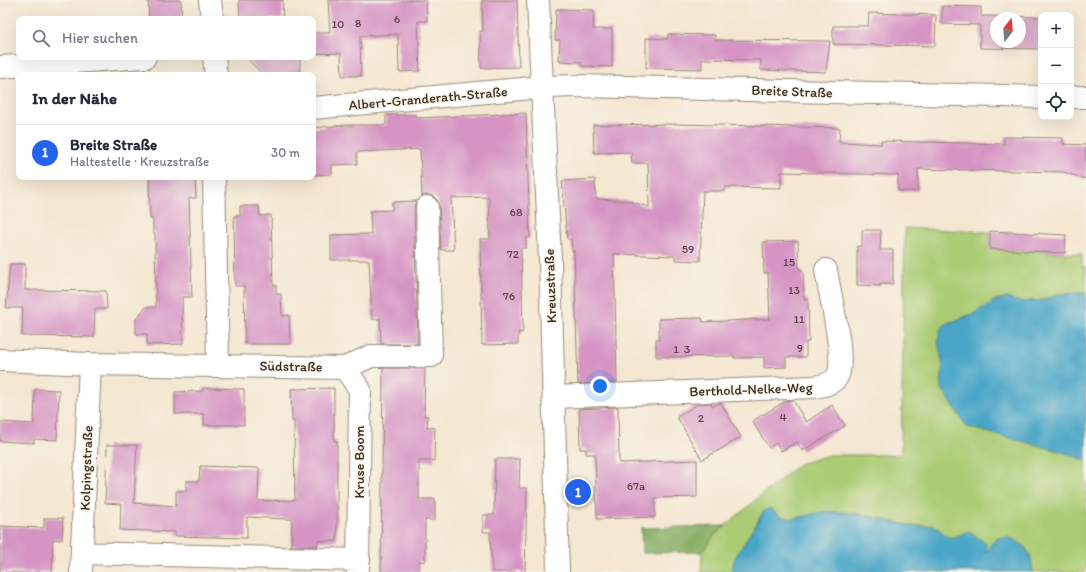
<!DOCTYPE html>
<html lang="de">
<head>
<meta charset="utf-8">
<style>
	:root { --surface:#fff; --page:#f6f6f7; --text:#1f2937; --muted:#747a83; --line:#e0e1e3; --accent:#2563eb }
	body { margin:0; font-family:Itim,sans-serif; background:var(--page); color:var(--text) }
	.controls { position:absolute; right:12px; top:12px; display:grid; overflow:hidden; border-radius:8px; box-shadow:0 4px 16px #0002 }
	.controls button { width:36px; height:36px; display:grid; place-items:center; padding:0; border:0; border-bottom:1px solid var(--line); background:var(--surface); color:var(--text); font:20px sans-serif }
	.compass { position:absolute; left:990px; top:12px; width:36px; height:36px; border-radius:50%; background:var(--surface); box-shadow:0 4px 16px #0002; rotate:16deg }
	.you { position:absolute; left:600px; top:386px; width:14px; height:14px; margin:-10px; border:3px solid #fff; border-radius:50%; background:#1a73e8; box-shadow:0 0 0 6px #1a73e833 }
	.badge { display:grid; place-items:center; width:26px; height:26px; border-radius:50%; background:var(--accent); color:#fff; font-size:13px; font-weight:700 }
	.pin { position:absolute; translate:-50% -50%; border:2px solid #fff; box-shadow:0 1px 4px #0006 }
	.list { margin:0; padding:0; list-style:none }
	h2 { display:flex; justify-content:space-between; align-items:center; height:52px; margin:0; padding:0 16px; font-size:17px }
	h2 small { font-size:13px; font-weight:400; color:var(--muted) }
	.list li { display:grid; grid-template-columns:26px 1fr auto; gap:12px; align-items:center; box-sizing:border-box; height:56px; padding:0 16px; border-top:1px solid var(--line) }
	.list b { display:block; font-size:15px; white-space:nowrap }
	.list p { margin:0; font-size:13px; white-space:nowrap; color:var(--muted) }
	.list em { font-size:13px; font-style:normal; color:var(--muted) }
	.icon { flex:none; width:22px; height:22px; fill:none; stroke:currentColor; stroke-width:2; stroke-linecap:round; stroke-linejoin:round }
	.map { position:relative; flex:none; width:1086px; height:572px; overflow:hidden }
	.search { position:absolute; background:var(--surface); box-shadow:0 4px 16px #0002; left:16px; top:16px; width:300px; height:44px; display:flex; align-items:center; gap:10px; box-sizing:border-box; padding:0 14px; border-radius:8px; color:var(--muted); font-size:15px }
	.panel { position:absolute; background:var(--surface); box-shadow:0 4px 16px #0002; left:16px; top:72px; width:300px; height:108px; border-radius:8px }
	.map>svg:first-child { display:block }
</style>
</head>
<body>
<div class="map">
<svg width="1086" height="572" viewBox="0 0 1086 572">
	<rect width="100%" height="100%" fill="#f7f3e8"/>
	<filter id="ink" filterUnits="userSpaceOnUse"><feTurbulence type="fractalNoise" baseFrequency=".025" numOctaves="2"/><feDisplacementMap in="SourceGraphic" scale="8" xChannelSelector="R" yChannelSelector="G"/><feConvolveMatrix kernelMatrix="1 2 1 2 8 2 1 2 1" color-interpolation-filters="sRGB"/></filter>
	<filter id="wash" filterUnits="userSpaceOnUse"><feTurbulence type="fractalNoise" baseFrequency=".012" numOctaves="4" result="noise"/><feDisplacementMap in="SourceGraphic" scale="16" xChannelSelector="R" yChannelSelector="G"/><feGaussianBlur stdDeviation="0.9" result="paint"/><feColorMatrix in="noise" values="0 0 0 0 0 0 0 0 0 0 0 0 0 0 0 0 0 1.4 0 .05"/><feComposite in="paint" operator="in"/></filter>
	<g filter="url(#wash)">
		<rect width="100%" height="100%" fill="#f4e7d1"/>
		<path fill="#abcc74" stroke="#737b49" d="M905,228L990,232V249L1082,254V267H1086V293L1059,294L1044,300L1021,302L1007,298L996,300L973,314L945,324L938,341L943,365L941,387L1056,450L1086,460V572H1033L1030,554L985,553L954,539L948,538L934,525L913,526L852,512H825L788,520L764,511L735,558L731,572H701L702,552L714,535L799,464L829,455H901Z"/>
		<path fill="#88b066" stroke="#626d42" d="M726,526L714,535L702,552L642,553L641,528Z"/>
		<path fill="#48a6c7" stroke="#426872" d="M1086,293V460L1056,450L967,427L941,387L943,365L938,341L940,330L945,324L973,314L996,300L1007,298L1021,302L1044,300L1059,294Z
			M770,508C790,529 804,512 827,512C860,511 882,522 912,526C919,527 927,526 934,525C949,539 949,541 968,531L986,543V552C989,549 991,543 995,540C1005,532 1025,543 1029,554C1032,559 1032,566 1033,572H731L735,558L764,511Z"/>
		<g id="blocks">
			<path fill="#d694c5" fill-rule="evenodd" d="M148,0H181L182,19H149Z
				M239,0H283L282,19H240Z
				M328,0H426L427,21H418L420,71L399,72L398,34L360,36L361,76H342L341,53L313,54V33H330Z
				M482,0H517L519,67L481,68L480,31H483Z
				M942,6L981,7V16L1041,17V49L980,48V25L942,24ZM996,18H1020V42H996Z
				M556,9L594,10L593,29H612V67L581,66V62L559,61L560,40H555Z
				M869,13L936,15L935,46L833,44V26H868Z
				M668,34L715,35V40L830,41L826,72L761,70V60L702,59V69L646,68V38L667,39Z
				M246,57H300V75H263Z
				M526,113L530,238H526V248H521L523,332L518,333V344L482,345L480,239H490L489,197L451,198L454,250H441L439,206L437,200L433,196L427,195L422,196L420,149L357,152V164L332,165V174L313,175V128L345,125H386V115H416L417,118Z
				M676,124L840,128L839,142L881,144V141L1004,144V137L1063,138V144L1086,145V179L1063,172L918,169V191H898V175L781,172V188L725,187V191H703L700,261L675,260V256L614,254L617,382L578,384L574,251H572L571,239H567L562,181L595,179L596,199L629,201L649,207L648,163H632L631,152L594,153L593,125Z
				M149,177H195L196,198H189L192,297H182L183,344L147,345V334H136V319L146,307H156L155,234L153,232V219H150Z
				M416,201L414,207L418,344H381L380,319H372L369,260H331V235L371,234L370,211L392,210V202Z
				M240,206H259L260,216L271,215L273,285H276V294H281L282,316L289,315L290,344H245L244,286H235L234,216H240Z
				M862,230H881L880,250H893V284H880V286L857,285V246H862Z
				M990,231L1066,235L1065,253L990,249Z
				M798,241L799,270H803L804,299H808L809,342H806V357H786V367L764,368V357L734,358V356L656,357V339L659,340V319L702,318L703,322L770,319L768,273H764L763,242Z
				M10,264H25V290L106,291L107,309H95L94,337L22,336L23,308H6Z
				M383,368H425L424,416H428L427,427L435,428L434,461H419V499H435V520H425V562L419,561V572H381Z
				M203,388L244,389V425H204V414H175V392L203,391Z
				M334,388V441H337V541H318V546H291L292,519H286L247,517V538L175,536V532L120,530L121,504L105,503L107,445H137L134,503L176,506V491H186V481H199L200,466L259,468L258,501L295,500L294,421H292L291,389Z
				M35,389L59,390L57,440L34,439V443L0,441V422L34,424Z
				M793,400L806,422L832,405L845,426L802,451L797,442L781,451L776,443L769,448L752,421L786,401Z
				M711,403L712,406L721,403L741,437L702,460L677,417L698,404Z
				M618,407L619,463L697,460V497L655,498V517L597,519L595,454H586V449H580L579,409Z
				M495,459H520L519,488H527L525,572H492L490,532H483V515H494Z
				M44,518H63L62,540L53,539L52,572H0V526L44,528Z"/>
		</g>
	</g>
	<g filter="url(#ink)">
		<use href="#blocks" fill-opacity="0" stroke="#988878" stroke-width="1"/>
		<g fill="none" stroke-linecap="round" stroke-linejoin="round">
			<g stroke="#988878" stroke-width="24">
				<path id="minor" d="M210,0L212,19
					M538,0L550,259L558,572
					M214,57L216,75
					M0,67L145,57
					M1071,97H1086
					M313,108L543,87L580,86L1041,97
					M214,177L218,364
					M0,360L90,364L345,368L371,356H431L427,207
					M345,368L360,390L358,572
					M554,397L814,387C822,386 832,384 837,377C847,362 829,291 826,270
					M82,553L359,560
					M81,572L90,364"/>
			</g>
			<use href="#minor" stroke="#fff" stroke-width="22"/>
		</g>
	</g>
	<g text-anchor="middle" stroke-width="3" stroke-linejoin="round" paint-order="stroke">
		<g font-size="12" fill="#624448">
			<text x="397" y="23">6</text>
			<text x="358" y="27">8</text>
			<text x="338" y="28">10</text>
			<text x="516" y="216">68</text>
			<text x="688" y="253">59</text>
			<text x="513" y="258">72</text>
			<text x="789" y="266">15</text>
			<text x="794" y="294">13</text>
			<text x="509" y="300">76</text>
			<text x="799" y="323">11</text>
			<text x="800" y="352">9</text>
			<text x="676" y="353">1</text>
			<text x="687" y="353">3</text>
			<text x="783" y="421">4</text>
			<text x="701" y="422">2</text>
			<text x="636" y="490">67a</text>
		</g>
		<g font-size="14" fill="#3b2a1e" stroke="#f7f3e8">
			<text transform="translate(792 91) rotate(2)" y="5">Breite Straße</text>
			<text transform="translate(428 98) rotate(-5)" y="5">Albert-Granderath-Straße</text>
			<text transform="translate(550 286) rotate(-92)" y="5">Kreuzstraße</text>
			<text transform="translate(291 366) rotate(1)" y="5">Südstraße</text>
			<text transform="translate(751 389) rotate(-2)" y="5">Berthold-Nelke-Weg</text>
			<text transform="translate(359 462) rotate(-90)" y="5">Kruse Boom</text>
			<text transform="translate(86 468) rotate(-88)" y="5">Kolpingstraße</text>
		</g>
	</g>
</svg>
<div class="controls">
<button>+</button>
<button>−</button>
<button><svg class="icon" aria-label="locate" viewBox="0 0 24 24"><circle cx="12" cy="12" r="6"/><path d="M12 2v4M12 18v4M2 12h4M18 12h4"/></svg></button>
</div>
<svg class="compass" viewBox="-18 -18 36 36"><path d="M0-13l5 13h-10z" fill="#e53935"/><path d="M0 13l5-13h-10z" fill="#747a83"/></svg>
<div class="you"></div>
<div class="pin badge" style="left:578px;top:492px">1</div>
<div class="search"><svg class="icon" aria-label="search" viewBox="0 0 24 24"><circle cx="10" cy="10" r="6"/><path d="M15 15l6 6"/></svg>Hier suchen</div>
<section class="panel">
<h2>In der Nähe<small></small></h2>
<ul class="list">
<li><span class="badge">1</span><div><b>Breite Straße</b><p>Haltestelle · Kreuzstraße</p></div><em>30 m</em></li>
</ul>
</section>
</div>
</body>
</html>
